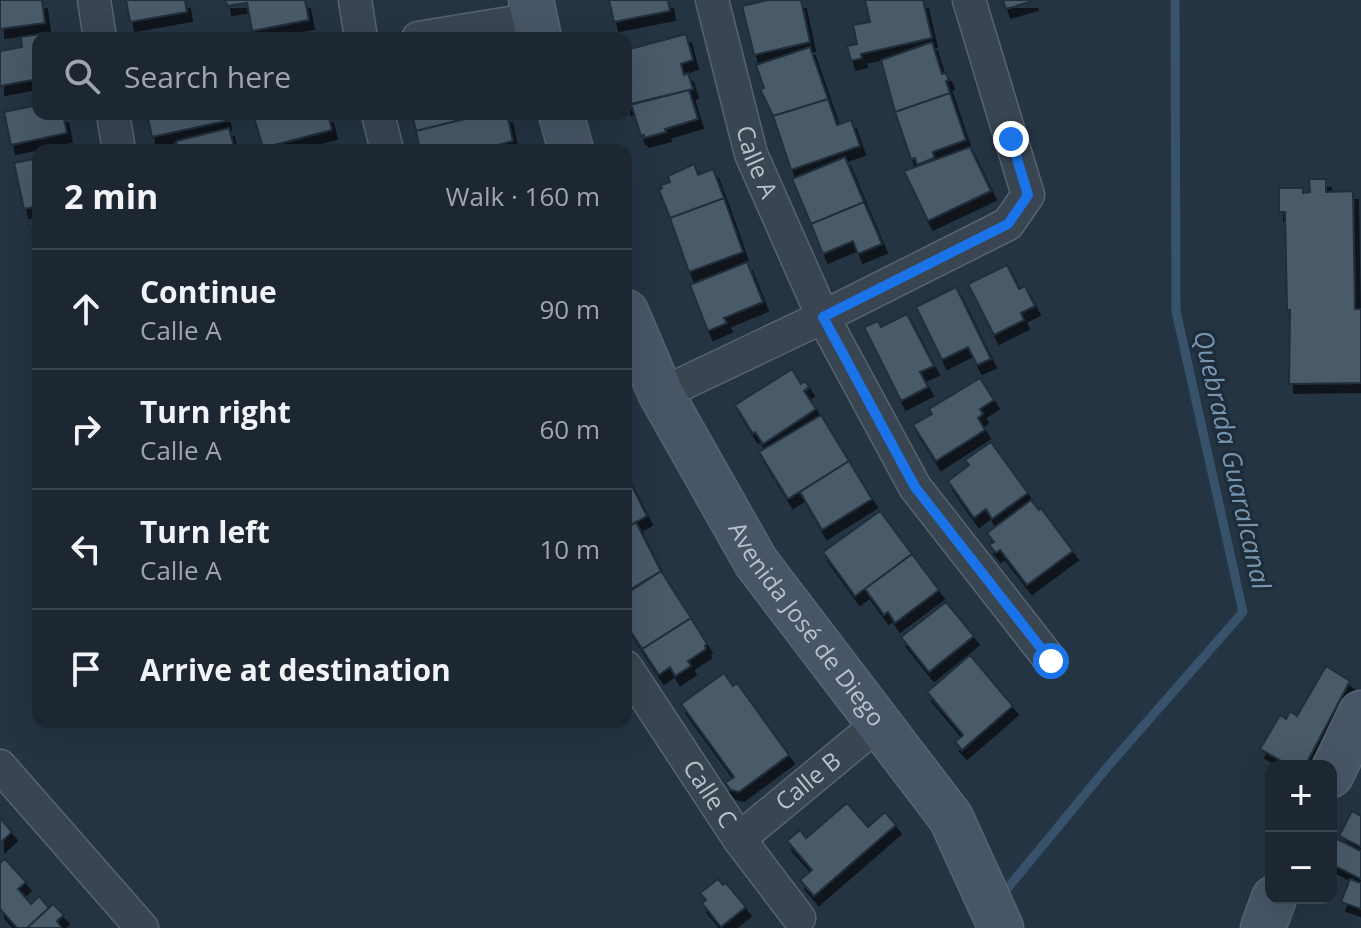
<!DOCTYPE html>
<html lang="en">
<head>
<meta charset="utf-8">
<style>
	:root { --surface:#1c2732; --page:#252f3a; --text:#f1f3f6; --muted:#a0a5ac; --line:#3a444d }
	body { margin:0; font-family:"Open Sans",sans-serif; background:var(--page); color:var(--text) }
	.controls { position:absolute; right:24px; bottom:24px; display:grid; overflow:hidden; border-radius:16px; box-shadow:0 8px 32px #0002 }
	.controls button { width:72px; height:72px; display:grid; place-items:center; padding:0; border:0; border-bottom:2px solid var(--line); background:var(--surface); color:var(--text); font:40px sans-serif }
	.stop { position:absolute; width:24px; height:24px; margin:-18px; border:6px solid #1a73e8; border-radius:50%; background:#fff }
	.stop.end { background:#1a73e8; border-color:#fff; box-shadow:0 2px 8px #0008 }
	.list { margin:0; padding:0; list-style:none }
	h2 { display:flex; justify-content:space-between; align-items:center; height:104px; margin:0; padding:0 32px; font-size:34px }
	h2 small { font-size:26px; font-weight:400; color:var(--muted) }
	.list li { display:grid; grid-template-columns:52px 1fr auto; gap:24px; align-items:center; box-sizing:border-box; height:120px; padding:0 32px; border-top:2px solid var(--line) }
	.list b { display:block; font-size:30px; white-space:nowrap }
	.list p { margin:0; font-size:26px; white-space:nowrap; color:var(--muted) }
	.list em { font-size:26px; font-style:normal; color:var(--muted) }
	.icon { flex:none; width:44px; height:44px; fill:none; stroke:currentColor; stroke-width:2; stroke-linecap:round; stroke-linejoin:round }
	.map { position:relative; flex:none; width:1361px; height:928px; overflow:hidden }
	.search { position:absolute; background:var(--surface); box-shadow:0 8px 32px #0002; left:32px; top:32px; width:600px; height:88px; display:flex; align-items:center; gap:20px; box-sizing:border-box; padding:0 28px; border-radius:16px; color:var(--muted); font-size:30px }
	.panel { position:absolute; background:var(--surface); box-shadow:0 8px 32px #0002; left:32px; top:144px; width:600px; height:584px; border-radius:16px }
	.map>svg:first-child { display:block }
</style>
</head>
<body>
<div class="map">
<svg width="1361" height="928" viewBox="0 0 1361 928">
	<defs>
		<filter id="shadow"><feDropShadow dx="5" dy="9" stdDeviation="0" flood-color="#0009"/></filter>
	</defs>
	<rect width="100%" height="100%" fill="#253443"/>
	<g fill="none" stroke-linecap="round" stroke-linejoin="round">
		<path stroke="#38526b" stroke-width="9" d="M1001,896L1110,764L1243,612L1176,311L1175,0"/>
	</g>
	<path fill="#495a69" stroke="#202d3a" stroke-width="2" filter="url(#shadow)" d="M0,0H42L45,23L0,29Z
		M126,0H185L187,12L130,22Z
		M226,0H305L309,20L252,31L247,3L227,6Z
		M609,0H668L670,11L614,22Z
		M768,0H801L810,42L754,55L742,6Z
		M865,0H923L932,38L861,54L862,58L851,61L847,46L857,44L853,25L870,22Z
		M1003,0H1033V1L1006,9Z
		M310,32L312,38H268L286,36Z
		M47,33L48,38H38V79L0,86V51L22,47L21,37Z
		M686,34L693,60L681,64L684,75L688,73L693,89L626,106V93L629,92L626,82V50Z
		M932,42L942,74L946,73L949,80L946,81L950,93L895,112L881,60Z
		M810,47L828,99L773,116L760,89L764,88L756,65Z
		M689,90L698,119L665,129L666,132L644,138V135L641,136L631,104Z
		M950,93L966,140L933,152L934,158L917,165L915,158L911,159L895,112Z
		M38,96V114H63L67,133L11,145L4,112L33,106L32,97Z
		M828,99L837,125L851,120L860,146L791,170L773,116Z
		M147,114H225L226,121L152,137Z
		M253,114H328L332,130L263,148Z
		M412,114H471L472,117L416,131Z
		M485,114H507L513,141L479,150H420L416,131Z
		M229,128L234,147L222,150H160L177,146L176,141Z
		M970,147L991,191L928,221L904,171Z
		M845,157L864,202L811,224L792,179Z
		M38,158V206L24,209L14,163Z
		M694,164L698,175L713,169L724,198L670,218L659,190L662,188L661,185L670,182L668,176Z
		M1309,179H1326V192L1353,191L1355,309H1361V383L1289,384L1290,310H1287L1285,212H1279V188H1303V193L1310,192Z
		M724,198L743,252L689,272L670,218Z
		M864,202L882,244L858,254L853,241L823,254L811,224Z
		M38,222V255L30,225Z
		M747,262L763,302L724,318L727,323L708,331L690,285Z
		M1007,265L1019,289L1025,286L1035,306L1021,313L1024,320L994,335L968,284Z
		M956,287L991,359L977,365L968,347L942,360L916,307Z
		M907,314L934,366L920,372L928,387L901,401L864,327L878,321L881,327Z
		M792,369L801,384L805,381L809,387L804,391L816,409L763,444L755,432L753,434L735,405Z
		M980,378L994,400L980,409L983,414L978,418L985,430L936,461L913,425L932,414L929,409Z
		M821,415L849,461L788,499L759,452Z
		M991,442L1028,493L992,519L986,509L974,518L948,481L969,465L965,460Z
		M849,461L872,499L822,530L800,492Z
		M626,474L647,516L626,528Z
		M1031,500L1039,510L1041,508L1073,551L1027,585L1000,550L996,553L989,545L994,542L987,533Z
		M880,511L912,554L855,596L823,552Z
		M636,522L661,571L626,592V528Z
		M912,554L939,590L895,623L888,612L884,615L865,589Z
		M661,571L691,618L642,649L626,624V594Z
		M946,602L974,636L929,672L901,637Z
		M691,618L707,644L705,646L706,649L688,661L691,666L675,676L670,667L659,675L642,649Z
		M970,655L1013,706L962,750L955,742L963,735L927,692Z
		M1326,666L1350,681L1305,766H1290L1260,749L1280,715L1286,719L1290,711L1297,716Z
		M724,673L733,686L737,683L789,755L739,792L731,790L725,783L734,777L681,704Z
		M847,803L868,827L885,812L896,825L814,896L800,880L812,870L787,841L800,830L806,838Z
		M1352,811L1361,816V847L1339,836Z
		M0,818L12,832L0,843Z
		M1331,836L1361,851V879L1331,864Z
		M5,859L26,882L18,889L31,904L39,896L49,908L27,928H17L0,909V863Z
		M718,879L723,885L726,883L746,907L721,927L702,903L706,900L700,893Z
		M1350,879L1361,883V909L1341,902Z
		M53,904L64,915L57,921L62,928H27Z"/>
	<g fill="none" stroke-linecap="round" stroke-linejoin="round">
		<g stroke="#576470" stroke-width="35">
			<g id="street">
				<path d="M94,0L100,38"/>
				<path d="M355,0L361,38"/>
				<path id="s1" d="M712,0L751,154L823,317L915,487L1051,661"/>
				<path d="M418,38L534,19"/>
				<path d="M113,114L119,150"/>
				<path d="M378,114L387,150"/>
				<path d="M661,394L823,317L1008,224L1028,195L969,0"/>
				<path id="s2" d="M626,667L739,839L799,918"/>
				<path d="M0,766L142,928"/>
				<path id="s3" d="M739,839L878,724"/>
			</g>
		</g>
		<g stroke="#576470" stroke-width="47">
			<g id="secondary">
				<path d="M531,0L539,38"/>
				<path d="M561,114L571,150"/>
				<path id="s4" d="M626,312L661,394L756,562L951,818L1001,928"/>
				<path d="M1331,775L1361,713"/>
				<path d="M1263,928L1274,898"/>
			</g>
		</g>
		<use href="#street" stroke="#394652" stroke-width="32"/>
		<use href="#secondary" stroke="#475566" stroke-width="44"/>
	</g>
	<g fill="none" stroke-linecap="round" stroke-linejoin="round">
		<path stroke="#1a73e8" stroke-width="10" d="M1011,139L1028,195L1008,224L823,317L915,487L1051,661"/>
	</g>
	<g text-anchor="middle" stroke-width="6" stroke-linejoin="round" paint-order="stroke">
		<g font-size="24" fill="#b6c1cc" stroke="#1e2b38">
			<text dy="8" stroke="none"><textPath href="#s1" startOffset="168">Calle A</textPath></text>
			<text dy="8" stroke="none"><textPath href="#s4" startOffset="362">Avenida José de Diego</textPath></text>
			<text dy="8" stroke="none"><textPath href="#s3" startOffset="90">Calle B</textPath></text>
			<text dy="8" stroke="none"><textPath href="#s2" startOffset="152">Calle C</textPath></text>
		</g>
		<g font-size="26" font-style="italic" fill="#7595b1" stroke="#1e2b38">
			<text transform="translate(1232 460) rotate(77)" y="9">Quebrada Guaralcanal</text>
		</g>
	</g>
</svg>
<div class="controls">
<button>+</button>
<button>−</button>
</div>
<div class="stop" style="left:1051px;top:661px"></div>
<div class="stop end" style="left:1011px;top:139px"></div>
<div class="search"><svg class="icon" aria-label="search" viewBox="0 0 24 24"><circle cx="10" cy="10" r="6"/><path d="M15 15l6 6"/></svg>Search here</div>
<section class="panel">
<h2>2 min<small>Walk · 160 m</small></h2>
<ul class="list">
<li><svg class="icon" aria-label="ahead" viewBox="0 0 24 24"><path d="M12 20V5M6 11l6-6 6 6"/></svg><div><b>Continue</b><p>Calle A</p></div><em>90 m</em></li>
<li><svg class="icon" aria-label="right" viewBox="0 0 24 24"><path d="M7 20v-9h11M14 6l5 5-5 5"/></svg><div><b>Turn right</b><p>Calle A</p></div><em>60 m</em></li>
<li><svg class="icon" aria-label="left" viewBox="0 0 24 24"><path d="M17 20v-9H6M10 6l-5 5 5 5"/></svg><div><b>Turn left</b><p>Calle A</p></div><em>10 m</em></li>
<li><svg class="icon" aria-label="arrive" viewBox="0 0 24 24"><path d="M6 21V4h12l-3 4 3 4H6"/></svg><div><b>Arrive at destination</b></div></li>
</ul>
</section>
</div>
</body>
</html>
